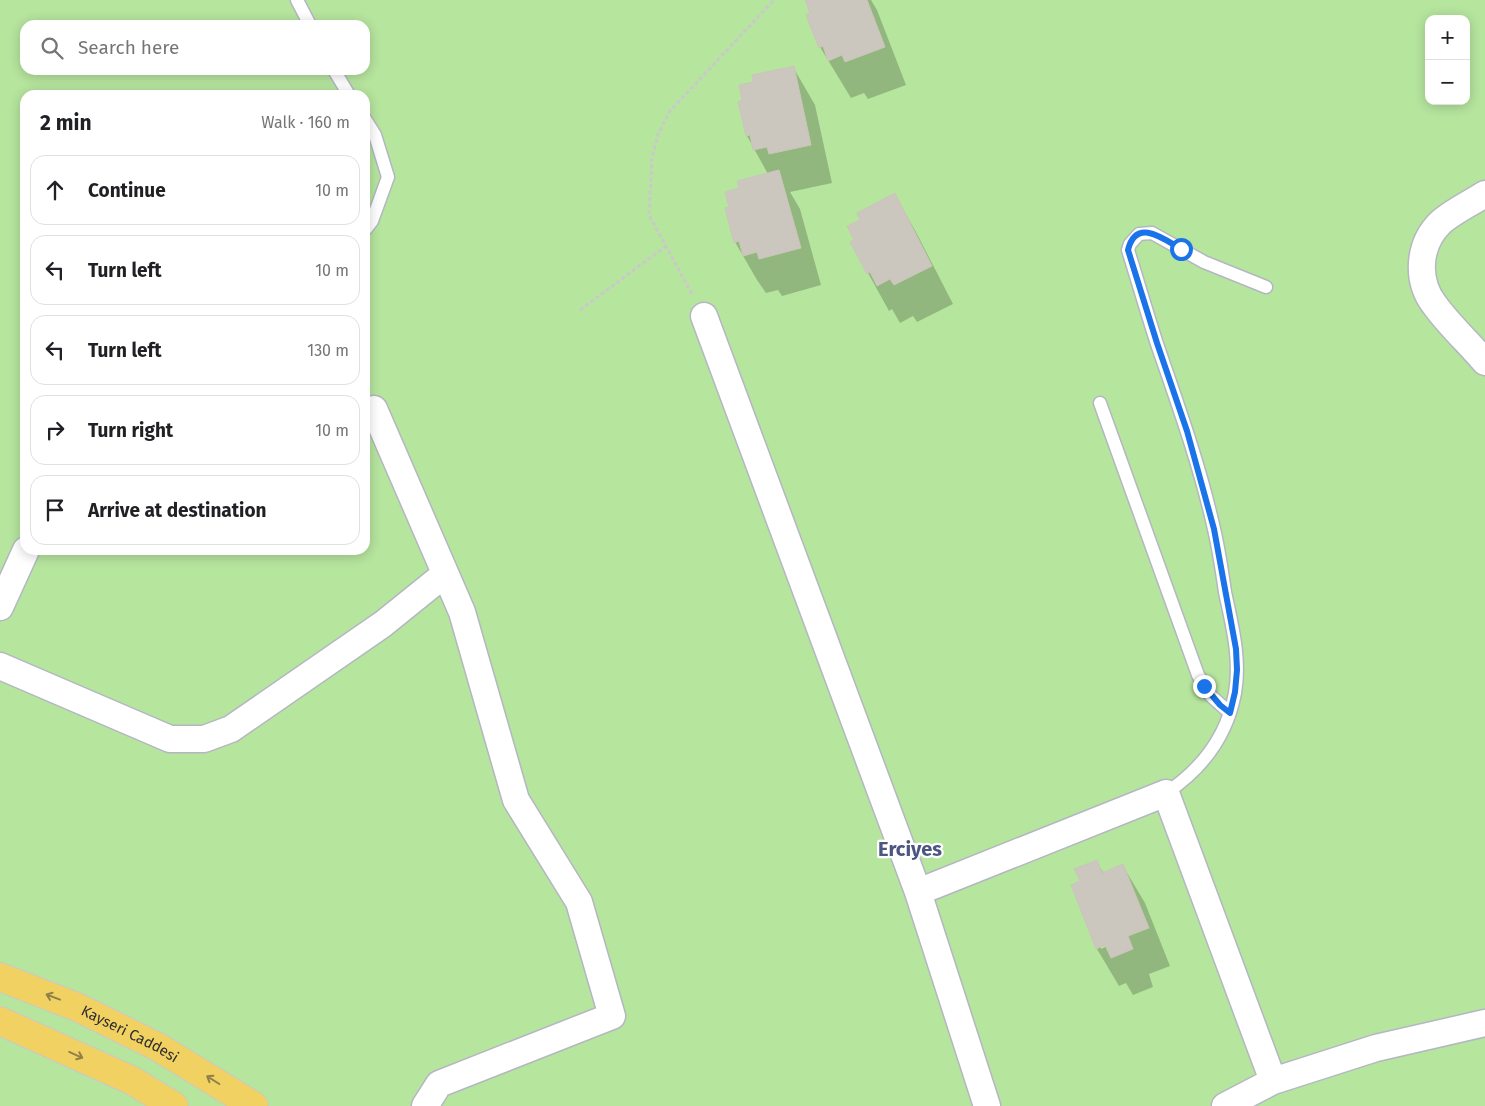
<!DOCTYPE html>
<html lang="en">
<head>
<meta charset="utf-8">
<style>
	:root { --surface:#fff; --page:#f6f6f6; --text:#202124; --muted:#757577; --line:#e0e0e0 }
	body { margin:0; font-family:"Fira Sans",sans-serif; background:var(--page); color:var(--text) }
	.controls { position:absolute; right:15px; top:15px; display:grid; overflow:hidden; border-radius:10px; box-shadow:0 2px 12px #0003 }
	.controls button { width:45px; height:45px; display:grid; place-items:center; padding:0; border:0; border-bottom:1px solid var(--line); background:var(--surface); color:var(--text); font:25px sans-serif }
	.stop { position:absolute; width:15px; height:15px; margin:-11px; border:4px solid #1a73e8; border-radius:50%; background:#fff }
	.stop.end { background:#1a73e8; border-color:#fff; box-shadow:0 1px 5px #0008 }
	.list { margin:0; padding:0; list-style:none }
	h2 { display:flex; justify-content:space-between; align-items:center; height:65px; margin:0; padding:0 20px; font-size:21px }
	h2 small { font-size:16px; font-weight:400; color:var(--muted) }
	.list li { display:grid; grid-template-columns:32px 1fr auto; gap:15px; align-items:center; box-sizing:border-box; height:70px; margin:0 10px 10px; padding:0 10px; border:1px solid var(--line); border-radius:15px }
	.list b { display:block; font-size:19px; white-space:nowrap }
	.list em { font-size:16px; font-style:normal; color:var(--muted) }
	.icon { flex:none; width:28px; height:28px; fill:none; stroke:currentColor; stroke-width:2; stroke-linecap:round; stroke-linejoin:round }
	.map { position:relative; flex:none; width:1485px; height:1106px; overflow:hidden }
	.search { position:absolute; background:var(--surface); box-shadow:0 2px 12px #0003; left:20px; top:20px; width:350px; height:55px; display:flex; align-items:center; gap:12px; box-sizing:border-box; padding:0 18px; border-radius:15px; color:var(--muted); font-size:19px }
	.panel { position:absolute; background:var(--surface); box-shadow:0 2px 12px #0003; left:20px; top:90px; width:350px; height:465px; border-radius:15px }
	.map>svg:first-child { display:block }
</style>
</head>
<body>
<div class="map">
<svg width="1485" height="1106" viewBox="0 0 1485 1106">
	<rect width="100%" height="100%" fill="#efe9e1"/>
	<path fill="#b6e59e" fill-rule="evenodd" d="M0,0H1485V1106H0ZM1429,19H1466V101H1429ZM25,25H365V70H25ZM25,95H365V550H25Z"/>
	<path fill="#0003" fill-rule="evenodd" d="M806,0H871L877,10L906,85L868,99L864,93L851,98L820,47Z
		M793,67L815,105L832,183L790,192L800,209L821,285L782,296L778,290L766,293L757,280L735,242L730,208L741,189L768,174L747,136L743,101L755,83Z
		M895,195L916,232L953,304L917,322L913,316L900,323L892,309L889,311L868,273L856,241L862,220Z
		M1096,861L1104,874L1123,866L1145,903L1170,966L1149,974L1153,987L1133,995L1126,983L1119,986L1097,949L1072,886L1081,882ZM1110,942L1111,944L1101,949V946Z"/>
	<path fill="#cbc7bf" stroke="#cbc5ba" d="M805,0H867L885,47L845,62L842,55L828,61L823,46L819,48L806,15L810,13Z
		M794,66L811,145L769,154L767,147L753,150L750,135L746,136L738,102L742,100L739,85L753,82L752,75Z
		M779,170L801,248L759,259L757,252L743,256L739,241L734,243L725,208L729,207L725,192L739,188L737,181Z
		M895,193L932,266L894,285L890,279L877,286L870,272L867,274L850,242L854,240L847,226L860,220L857,213Z
		M1097,860L1102,873L1123,864L1149,928L1128,936L1133,949L1111,958L1105,945L1096,949L1071,885L1080,881L1074,869Z"/>
	<g fill="none" stroke-linecap="round" stroke-linejoin="round">
		<g stroke="#b4b7c1" stroke-width="15">
			<path id="service" d="M297,0L310,25
				M334,70L349,95
				M365,119L375,135L388,177L372,221L365,230
				M1100,403L1198,675L1211,696L1230,713
				M1166,793C1202,769 1227,736 1235,693C1241,659 1232,625 1225,592C1222,571 1219,550 1214,529C1200,466 1178,405 1157,344C1147,313 1138,282 1128,250L1130,244L1139,234L1152,233L1204,262L1266,287"/>
		</g>
		<g stroke="#b4b7c1" stroke-width="29">
			<path id="minor" d="M1485,194C1471,203 1452,212 1440,223C1418,245 1416,280 1434,304C1448,324 1469,343 1485,362
				M704,316L918,892L1166,793L1273,1081
				M374,409L462,612L516,800L579,902L612,1016L439,1084L425,1106
				M0,607L26,550
				M0,666L170,739H204L231,729L383,624L445,574
				M918,892L987,1106
				M1225,1106L1273,1081L1376,1048L1485,1023"/>
		</g>
		<g stroke="#c9c9c9" stroke-width="30">
			<g id="primary">
				<path id="s1" d="M0,977L77,1007L158,1047L254,1106"/>
				<path d="M0,1021L131,1080L174,1106"/>
			</g>
		</g>
		<path stroke="#c9c9c9" stroke-width="3" stroke-dasharray="4 2.5" stroke-linecap="butt" d="M692,294L649,215L652,159L658,134L670,111L774,0
			M580,310L666,246"/>
		<use href="#service" stroke="#fff" stroke-width="12"/>
		<use href="#minor" stroke="#fff" stroke-width="26"/>
		<use href="#primary" stroke="#f2d163" stroke-width="28"/>
	</g>
	<defs><path id="oneway-shaft" d="M-6 0H5M1.5-3L5.5 0L1.5 3" fill="none" stroke-width="1.6" stroke-linecap="round" stroke-linejoin="round" transform="scale(1.25)"/></defs>
	<g stroke="#908048">
		<use href="#oneway-shaft" transform="translate(53 997) rotate(-159)"/>
		<use href="#oneway-shaft" transform="translate(76 1055) rotate(24)"/>
		<use href="#oneway-shaft" transform="translate(213 1080) rotate(-148)"/>
	</g>
	<g fill="none" stroke-linecap="round" stroke-linejoin="round">
		<path stroke="#1a73e8" stroke-width="6" d="M1181,249C1164,239 1136,217 1128,250L1157,343L1187,431L1214,529L1236,649L1237,670L1235,692L1230,713L1220,705L1204,686"/>
	</g>
	<g text-anchor="middle" stroke-width="4.5" stroke-linejoin="round" paint-order="stroke">
		<g font-size="15" fill="#2e2e2e" stroke="#fff">
			<text dy="5" stroke="none"><textPath href="#s1" startOffset="142">Kayseri Caddesi</textPath></text>
		</g>
		<g font-size="20" font-weight="bold" fill="#4d5680" stroke="#fff">
			<text x="910" y="856">Erciyes</text>
		</g>
	</g>
</svg>
<div class="controls">
<button>+</button>
<button>−</button>
</div>
<div class="stop" style="left:1181px;top:249px"></div>
<div class="stop end" style="left:1204px;top:686px"></div>
<div class="search"><svg class="icon" aria-label="search" viewBox="0 0 24 24"><circle cx="10" cy="10" r="6"/><path d="M15 15l6 6"/></svg>Search here</div>
<section class="panel">
<h2>2 min<small>Walk · 160 m</small></h2>
<ul class="list">
<li><svg class="icon" aria-label="ahead" viewBox="0 0 24 24"><path d="M12 20V5M6 11l6-6 6 6"/></svg><div><b>Continue</b></div><em>10 m</em></li>
<li><svg class="icon" aria-label="left" viewBox="0 0 24 24"><path d="M17 20v-9H6M10 6l-5 5 5 5"/></svg><div><b>Turn left</b></div><em>10 m</em></li>
<li><svg class="icon" aria-label="left" viewBox="0 0 24 24"><path d="M17 20v-9H6M10 6l-5 5 5 5"/></svg><div><b>Turn left</b></div><em>130 m</em></li>
<li><svg class="icon" aria-label="right" viewBox="0 0 24 24"><path d="M7 20v-9h11M14 6l5 5-5 5"/></svg><div><b>Turn right</b></div><em>10 m</em></li>
<li><svg class="icon" aria-label="arrive" viewBox="0 0 24 24"><path d="M6 21V4h12l-3 4 3 4H6"/></svg><div><b>Arrive at destination</b></div></li>
</ul>
</section>
</div>
</body>
</html>
